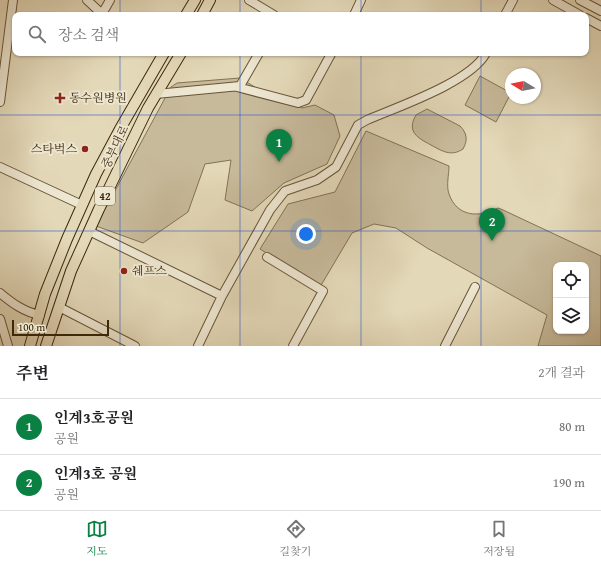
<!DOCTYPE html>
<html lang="ko">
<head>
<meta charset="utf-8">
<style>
	:root { --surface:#fff; --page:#f2f2f2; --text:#202124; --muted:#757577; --line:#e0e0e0; --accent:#0b8043 }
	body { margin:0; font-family:"Gentium Book Plus","Noto Serif KR",serif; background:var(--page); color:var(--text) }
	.controls { position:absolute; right:12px; bottom:12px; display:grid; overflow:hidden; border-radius:8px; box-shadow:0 1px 3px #0004 }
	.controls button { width:36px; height:36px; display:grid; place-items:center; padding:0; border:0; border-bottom:1px solid var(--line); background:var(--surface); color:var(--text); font:20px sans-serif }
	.compass { position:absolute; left:505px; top:68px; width:36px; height:36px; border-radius:50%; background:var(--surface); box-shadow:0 1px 3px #0004; rotate:280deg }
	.scale { position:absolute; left:12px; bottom:10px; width:97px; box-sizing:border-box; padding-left:4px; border:2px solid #3e290b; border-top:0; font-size:11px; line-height:14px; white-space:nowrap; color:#3e290b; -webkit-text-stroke:3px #ede6d1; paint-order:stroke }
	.you { position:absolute; left:306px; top:234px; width:14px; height:14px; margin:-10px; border:3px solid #fff; border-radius:50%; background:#1a73e8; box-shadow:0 0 0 6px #1a73e833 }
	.badge { display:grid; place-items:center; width:26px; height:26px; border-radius:50%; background:var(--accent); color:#fff; font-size:13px; font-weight:700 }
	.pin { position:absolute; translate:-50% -33px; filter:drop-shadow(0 1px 2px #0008) }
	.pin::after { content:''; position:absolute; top:21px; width:14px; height:12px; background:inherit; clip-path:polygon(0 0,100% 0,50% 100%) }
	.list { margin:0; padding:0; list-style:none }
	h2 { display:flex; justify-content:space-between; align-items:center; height:52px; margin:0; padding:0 16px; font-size:17px }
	h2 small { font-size:13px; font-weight:400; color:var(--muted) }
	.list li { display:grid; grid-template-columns:26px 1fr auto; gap:12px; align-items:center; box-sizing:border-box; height:56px; padding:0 16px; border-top:1px solid var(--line) }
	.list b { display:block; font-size:15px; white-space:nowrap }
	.list p { margin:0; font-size:13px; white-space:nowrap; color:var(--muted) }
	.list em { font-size:13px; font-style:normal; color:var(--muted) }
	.icon { flex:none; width:22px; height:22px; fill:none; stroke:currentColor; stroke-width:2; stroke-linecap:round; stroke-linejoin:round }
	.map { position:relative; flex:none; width:601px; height:346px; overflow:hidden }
	.search { position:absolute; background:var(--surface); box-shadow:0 1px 3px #0004; left:12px; right:12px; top:12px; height:44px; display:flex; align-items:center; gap:10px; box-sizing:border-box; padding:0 14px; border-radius:8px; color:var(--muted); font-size:15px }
	.sheet { height:164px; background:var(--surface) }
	nav { display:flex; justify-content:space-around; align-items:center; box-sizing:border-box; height:56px; border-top:1px solid var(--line); background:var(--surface); font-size:11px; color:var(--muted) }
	nav a { display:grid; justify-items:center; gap:2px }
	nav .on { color:var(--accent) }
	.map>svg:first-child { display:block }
</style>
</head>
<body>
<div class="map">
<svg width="601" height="346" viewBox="0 0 601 346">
	<rect width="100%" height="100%" fill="#e3d8b8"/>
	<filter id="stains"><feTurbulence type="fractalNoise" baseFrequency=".005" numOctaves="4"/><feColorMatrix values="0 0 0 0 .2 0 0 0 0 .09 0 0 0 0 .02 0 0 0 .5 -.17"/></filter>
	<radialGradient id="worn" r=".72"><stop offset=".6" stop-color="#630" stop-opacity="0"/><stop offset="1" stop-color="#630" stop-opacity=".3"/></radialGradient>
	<path fill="#c7ba9b" stroke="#827253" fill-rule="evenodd" d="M480,76L511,93L496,122L465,105Z
		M240,78L258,89L302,108L315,105L334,115L340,136L327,164L284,183L252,211L225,200L231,160L205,164L188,212L143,243L96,226L171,87L177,83Z
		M427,109L460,126C467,133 468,140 463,149C451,157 442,151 431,145C418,138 406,132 416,115Z
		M366,131L449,166C449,174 446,186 449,194C457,217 479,218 498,208L503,210L601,256V346H538L547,315L427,248L396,228L374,224L352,233L320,287L260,249L288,204L335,192ZM556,265H586V331H556Z"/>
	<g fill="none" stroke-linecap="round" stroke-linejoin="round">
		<g stroke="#675536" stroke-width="10">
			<path id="minor" d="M87,0L102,14
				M249,0L274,15
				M553,0L580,15
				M580,0L601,11
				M105,15L102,14L110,0
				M354,15L361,0
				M505,15L513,0
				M586,18L601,26
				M237,87L298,103L306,100L331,54
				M156,94L240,86L259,53
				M0,102L13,0
				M0,167L82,205
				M89,231L222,296
				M267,257L323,291L293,346
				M0,293C12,303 24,312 40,315
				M59,307L135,346
				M0,319L8,346
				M198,346L222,296L270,210L285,191L317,180L336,167L358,125L367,120C397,107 471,82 486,53
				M445,346L475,287"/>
		</g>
		<g stroke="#3e290b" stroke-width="12">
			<path id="major" d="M186,15L195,0
				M202,15L210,0
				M30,346L45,294L67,239L96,174L120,129L164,53
				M46,346L71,271L99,209L148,108L181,53"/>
		</g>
		<use href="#minor" stroke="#ede6d1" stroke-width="8"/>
		<use href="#major" stroke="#e3d8b8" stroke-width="10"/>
	</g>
	<path fill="none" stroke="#1d4ed8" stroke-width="1" stroke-opacity="0.55" d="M120,0V15M240,0V15M361,0V15M481,0V15M120,53V346M240,53V346M361,53V346M481,53V346M0,115H601M0,231H601"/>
	<g fill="#8f2418" stroke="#ede6d1" stroke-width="1.5">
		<path d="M58 92h4v4h4v4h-4v4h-4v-4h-4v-4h4z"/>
		<circle cx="85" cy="149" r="4"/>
		<circle cx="124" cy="271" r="4"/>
	</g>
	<g text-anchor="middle" stroke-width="4" stroke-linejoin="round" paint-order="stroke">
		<rect fill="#ede6d1" stroke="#726246" stroke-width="1" x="95" y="187" width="20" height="18" rx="3"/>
		<g font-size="11" font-weight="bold" fill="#3e290b">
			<text x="105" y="200">42</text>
		</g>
		<g font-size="12" fill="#3e290b" stroke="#ede6d1" text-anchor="start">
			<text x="69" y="102">동수원병원</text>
			<text x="77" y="153" text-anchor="end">스타벅스</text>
			<text x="132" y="275">쉐프스</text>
		</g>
		<g font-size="12" fill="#3e290b" stroke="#ede6d1">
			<text transform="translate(115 147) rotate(-64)" y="4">중부대로</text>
		</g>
	</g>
	<rect width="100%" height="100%" filter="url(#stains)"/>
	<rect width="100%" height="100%" fill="url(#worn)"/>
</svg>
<div class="controls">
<button><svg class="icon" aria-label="locate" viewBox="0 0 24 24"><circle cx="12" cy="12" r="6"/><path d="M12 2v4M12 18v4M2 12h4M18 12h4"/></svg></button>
<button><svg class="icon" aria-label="layers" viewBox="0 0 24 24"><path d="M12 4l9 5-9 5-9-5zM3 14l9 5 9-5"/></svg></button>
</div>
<svg class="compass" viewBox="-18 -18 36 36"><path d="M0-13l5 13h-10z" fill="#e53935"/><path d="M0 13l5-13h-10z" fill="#757577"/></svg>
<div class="scale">100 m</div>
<div class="you"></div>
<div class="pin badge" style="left:279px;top:162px">1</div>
<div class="pin badge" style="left:492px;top:241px">2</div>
<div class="search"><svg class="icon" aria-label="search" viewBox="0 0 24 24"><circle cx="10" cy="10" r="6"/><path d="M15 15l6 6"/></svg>장소 검색</div>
</div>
<section class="sheet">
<h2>주변<small>2개 결과</small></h2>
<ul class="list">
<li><span class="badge">1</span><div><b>인계3호공원</b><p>공원</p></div><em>80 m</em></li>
<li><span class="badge">2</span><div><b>인계3호 공원</b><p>공원</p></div><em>190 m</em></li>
</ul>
</section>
<nav>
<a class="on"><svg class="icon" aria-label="map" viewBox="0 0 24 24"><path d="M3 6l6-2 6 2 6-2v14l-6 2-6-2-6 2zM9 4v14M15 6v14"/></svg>지도</a>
<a><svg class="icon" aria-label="directions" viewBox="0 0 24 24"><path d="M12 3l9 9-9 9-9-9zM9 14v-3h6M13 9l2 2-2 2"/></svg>길찾기</a>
<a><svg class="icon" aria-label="saved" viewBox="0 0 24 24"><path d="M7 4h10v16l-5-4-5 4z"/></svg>저장됨</a>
</nav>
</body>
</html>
